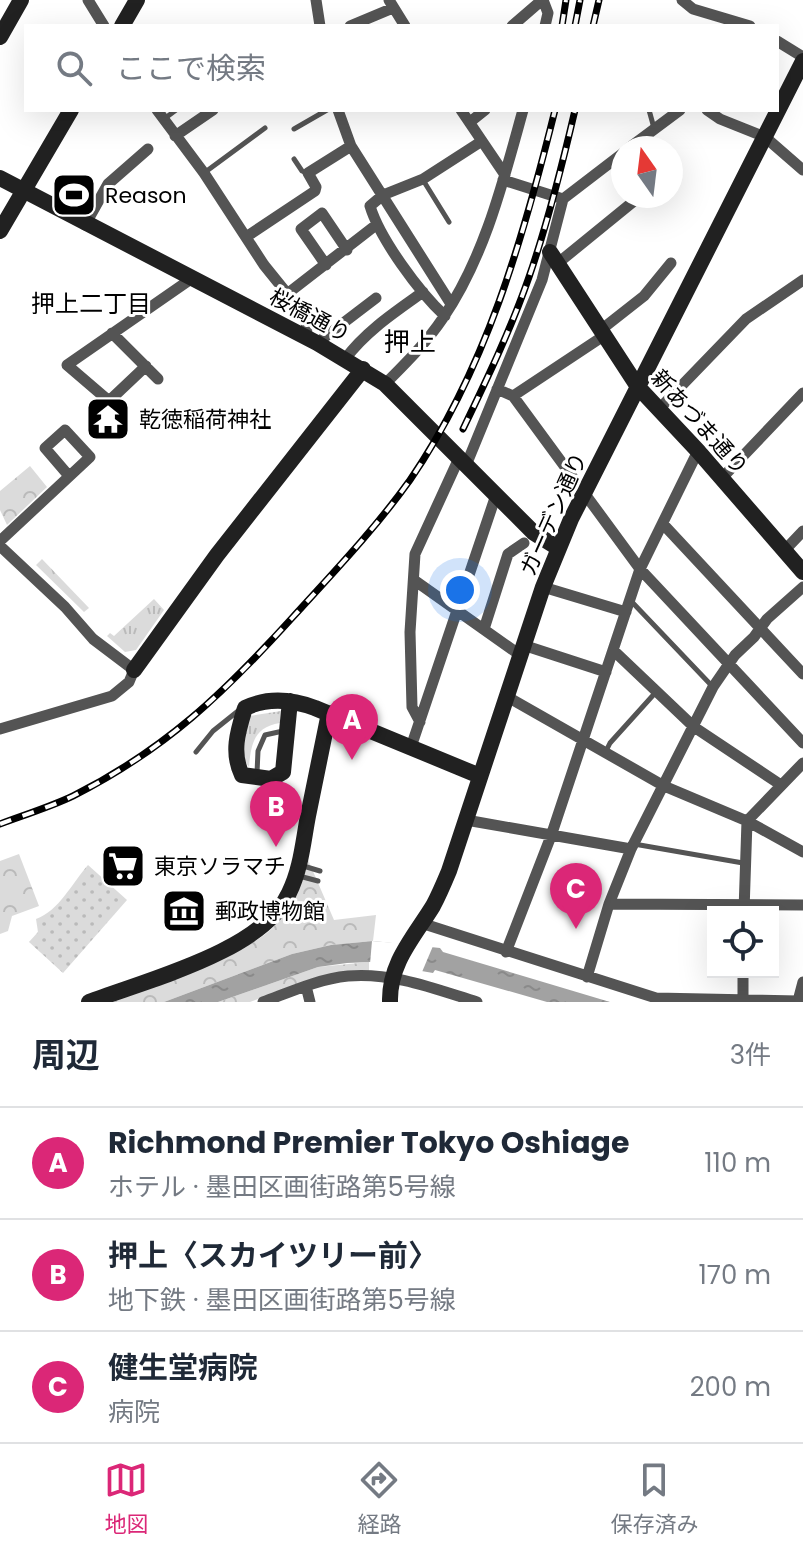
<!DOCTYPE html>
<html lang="ja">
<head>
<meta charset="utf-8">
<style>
	:root { --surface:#fff; --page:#f2f2f3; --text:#1f2937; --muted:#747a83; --line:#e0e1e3; --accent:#db2777 }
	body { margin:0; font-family:Poppins,"Noto Sans JP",sans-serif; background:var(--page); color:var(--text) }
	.controls { position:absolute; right:24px; bottom:24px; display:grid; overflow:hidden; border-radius:0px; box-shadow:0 8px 32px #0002 }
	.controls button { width:72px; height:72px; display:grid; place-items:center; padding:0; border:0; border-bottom:2px solid var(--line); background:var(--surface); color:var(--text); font:40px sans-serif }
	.compass { position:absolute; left:611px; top:136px; width:72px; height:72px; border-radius:50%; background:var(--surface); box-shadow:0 8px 32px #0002; rotate:346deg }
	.you { position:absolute; left:460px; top:590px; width:28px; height:28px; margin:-20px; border:6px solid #fff; border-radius:50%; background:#1a73e8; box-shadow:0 0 0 12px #1a73e833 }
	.badge { display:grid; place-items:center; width:52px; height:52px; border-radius:50%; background:var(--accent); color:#fff; font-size:26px; font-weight:700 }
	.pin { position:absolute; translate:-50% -66px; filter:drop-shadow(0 2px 4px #0008) }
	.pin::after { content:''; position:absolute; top:42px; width:28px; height:24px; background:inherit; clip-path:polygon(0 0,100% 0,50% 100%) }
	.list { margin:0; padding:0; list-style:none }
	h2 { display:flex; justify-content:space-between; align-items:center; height:104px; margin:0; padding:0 32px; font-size:34px }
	h2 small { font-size:26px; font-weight:400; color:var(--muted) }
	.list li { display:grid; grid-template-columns:52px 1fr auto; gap:24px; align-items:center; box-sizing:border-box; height:112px; padding:0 32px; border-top:2px solid var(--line) }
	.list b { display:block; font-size:30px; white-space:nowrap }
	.list p { margin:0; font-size:26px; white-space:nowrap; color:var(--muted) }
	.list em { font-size:26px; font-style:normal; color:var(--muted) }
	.icon { flex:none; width:44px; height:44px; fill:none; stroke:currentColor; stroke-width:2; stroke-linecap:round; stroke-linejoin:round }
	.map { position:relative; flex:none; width:803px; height:1002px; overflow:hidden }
	.search { position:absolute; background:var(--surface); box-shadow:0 8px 32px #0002; left:24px; right:24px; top:24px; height:88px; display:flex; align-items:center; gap:20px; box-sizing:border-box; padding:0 28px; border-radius:0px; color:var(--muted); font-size:30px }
	.sheet { height:440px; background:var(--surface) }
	nav { display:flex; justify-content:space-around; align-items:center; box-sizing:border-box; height:112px; border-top:2px solid var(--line); background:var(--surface); font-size:22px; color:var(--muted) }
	nav a { display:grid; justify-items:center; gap:4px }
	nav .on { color:var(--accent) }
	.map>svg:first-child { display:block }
</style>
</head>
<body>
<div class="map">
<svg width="803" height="1002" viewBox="0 0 803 1002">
	<defs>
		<pattern id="grass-tufts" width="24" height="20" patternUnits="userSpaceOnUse" patternTransform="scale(2)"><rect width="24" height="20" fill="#dbdbdb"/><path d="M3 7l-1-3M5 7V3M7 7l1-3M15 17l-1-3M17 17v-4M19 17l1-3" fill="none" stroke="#bababa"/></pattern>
		<pattern id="park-crowns" width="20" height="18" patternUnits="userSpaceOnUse" patternTransform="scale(2)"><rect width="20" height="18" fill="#dbdbdb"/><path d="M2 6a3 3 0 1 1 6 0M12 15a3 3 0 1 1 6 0" fill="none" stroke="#bababa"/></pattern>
		<pattern id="garden-dots" width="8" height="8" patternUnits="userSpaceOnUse" patternTransform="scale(2)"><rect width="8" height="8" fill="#dbdbdb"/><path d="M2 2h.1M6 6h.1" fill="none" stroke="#bababa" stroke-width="1.8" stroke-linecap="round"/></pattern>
		<pattern id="water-ripples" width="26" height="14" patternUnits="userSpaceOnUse" patternTransform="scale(2)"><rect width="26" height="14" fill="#a2a2a2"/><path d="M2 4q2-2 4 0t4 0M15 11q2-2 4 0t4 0" fill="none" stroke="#8a8a8a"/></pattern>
	</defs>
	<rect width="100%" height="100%" fill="#fff"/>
	<path fill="url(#grass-tufts)" d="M42,559L89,608L84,612L36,565Z
		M154,599L164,610L136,650L125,652L107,636L110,633L114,636Z
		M281,711L280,723C254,727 251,744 249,767C239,756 241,728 250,716Z"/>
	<path fill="url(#park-crowns)" d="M30,466L47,487L7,525L0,510V491Z
		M19,854L39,906L12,916L8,931L0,934V861Z
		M306,855L334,920L376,915L373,941L331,945L292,954L164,1002H105C147,986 251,956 277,923C288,909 299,873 306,855Z
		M369,962V973L304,982L250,1002H218L318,967Z"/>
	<path fill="url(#garden-dots)" d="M88,865L127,900L63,973L29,942L38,932L36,919C59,911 72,883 88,865Z"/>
	<path fill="url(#water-ripples)" d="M373,941L440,948L443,952L610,1002H547L435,970L433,973L370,962L347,963L318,967L218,1002H164L292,954L331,945Z"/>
	<path fill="#fff" d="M372,941L433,946L422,972L370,964Z"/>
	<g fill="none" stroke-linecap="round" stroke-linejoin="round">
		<path stroke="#545454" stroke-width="5" d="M649,110L654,128
			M164,119L176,110
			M294,129L327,110
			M294,159L302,171L307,173
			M204,173L265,128
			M423,180L449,222
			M631,601L712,686
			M606,751L610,743L656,692
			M196,752L213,731L238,711
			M257,773L258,751L265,735L283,731
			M634,844L743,863
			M300,865L320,871
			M299,876L318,881"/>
		<path stroke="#545454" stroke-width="11" d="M88,0L104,26
			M316,0L320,26
			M389,0L405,26
			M543,0L548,13L545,26
			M682,0L693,9L750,26
			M350,26L393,8
			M512,26L542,0
			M777,41L803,57
			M157,110L204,173L264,265L306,317L307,338
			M338,110L351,146L451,304
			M461,110L505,175
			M707,110L720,119L765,137L803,170
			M470,122L485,110
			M175,136L213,110
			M629,148L680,110
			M563,199L623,153
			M85,225L108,184L148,149
			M246,237L315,191L316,187L308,173L351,146
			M558,263L639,197
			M326,265L301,229L322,213L347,250
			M287,294L376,225
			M445,316C419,292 380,239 370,206L383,195L423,179L482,141
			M602,329L644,296L671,263
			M112,333L158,379
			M317,343L376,298
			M345,359C366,331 395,312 423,292
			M146,366L109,401L67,365L191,279
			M385,384C406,363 427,342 443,318C485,256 503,182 523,110
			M497,389L513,396L640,569L803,743
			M513,396L605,335
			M660,408L746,319L803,280
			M467,463L542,280L563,199L503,180
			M722,478L803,393
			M663,524L803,674
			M0,541L90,457L65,430L45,448L69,476
			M0,546L65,607L93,639L134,670L129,682L112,696L0,729
			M784,551L803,531
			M414,580L520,655
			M543,587L626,612
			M484,629L508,554L524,543
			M523,645L606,672
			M613,650L694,727L781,785
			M506,696L664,786L747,821L803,852
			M420,722L412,707L410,632L415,554L460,456
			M411,747L496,495
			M466,820L631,849
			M609,904L803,905
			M744,911L747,821L803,763
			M421,923L656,998L798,1001L803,982
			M506,952L551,836L640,569L698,451
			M587,977L609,904L631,849L713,687L735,655L754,637L767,619L803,587
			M306,986L310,1002
			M743,1000V972
			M263,1002C290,992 318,979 348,976C392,972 435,989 477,1002"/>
		<path stroke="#212121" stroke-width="16" d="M122,26L137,0
			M0,37L21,0
			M0,178L317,343L385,384L534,533L558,548
			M0,231L71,110
			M550,252L638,387L698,451L803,572
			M134,670L217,555L363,369
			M290,701L283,772L271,779L242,775C231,752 238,731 245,708C268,697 291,699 315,708L480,776
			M89,1002C147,980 263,951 289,893C301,869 303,842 308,816C315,781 322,747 329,713
			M390,1002C389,963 414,937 433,906C439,895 444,883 449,871L543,587L571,519L803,61"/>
		<g stroke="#000" stroke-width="7">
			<path id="rail" d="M562,26L566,0
				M575,26L580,0
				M593,26L599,0
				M463,429C487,379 511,329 529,277C548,222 562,166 575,110
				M0,824C24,815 50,807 73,796C166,749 224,693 292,618C333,573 375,529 410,480C486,369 523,239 555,110"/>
		</g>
		<use href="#rail" stroke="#fff" stroke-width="4" stroke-dasharray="12" stroke-linecap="butt"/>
	</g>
	<defs>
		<g id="stadium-square" transform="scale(2.3)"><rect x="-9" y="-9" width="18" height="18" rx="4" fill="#000" stroke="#fff"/><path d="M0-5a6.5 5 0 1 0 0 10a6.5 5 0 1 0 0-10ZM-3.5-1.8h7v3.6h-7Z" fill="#fff"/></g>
		<g id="temple-square" transform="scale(2.3)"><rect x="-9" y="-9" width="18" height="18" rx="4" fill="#000" stroke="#fff"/><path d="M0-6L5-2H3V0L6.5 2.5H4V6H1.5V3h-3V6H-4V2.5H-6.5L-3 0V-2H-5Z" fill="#fff"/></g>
		<g id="supermarket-square" transform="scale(2.3)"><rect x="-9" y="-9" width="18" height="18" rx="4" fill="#000" stroke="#fff"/><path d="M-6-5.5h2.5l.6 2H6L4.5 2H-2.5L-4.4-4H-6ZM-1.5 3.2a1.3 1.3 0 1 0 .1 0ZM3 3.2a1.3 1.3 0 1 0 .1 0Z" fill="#fff"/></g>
		<g id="museum-square" transform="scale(2.3)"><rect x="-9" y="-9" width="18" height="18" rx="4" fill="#000" stroke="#fff"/><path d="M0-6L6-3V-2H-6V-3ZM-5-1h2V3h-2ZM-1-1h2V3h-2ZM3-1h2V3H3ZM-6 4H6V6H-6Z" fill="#fff"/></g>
	</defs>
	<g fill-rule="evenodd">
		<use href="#stadium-square" x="74" y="195"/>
		<use href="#temple-square" x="108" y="419"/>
		<use href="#supermarket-square" x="123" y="866"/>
		<use href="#museum-square" x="184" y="911"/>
	</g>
	<g text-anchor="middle" stroke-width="6" stroke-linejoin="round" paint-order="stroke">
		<g font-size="22" fill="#000" stroke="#fff" text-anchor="start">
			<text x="105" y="203">Reason</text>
			<text x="139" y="427">乾徳稲荷神社</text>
			<text x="154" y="874">東京ソラマチ</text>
			<text x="215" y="919">郵政博物館</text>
		</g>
		<g font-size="22" fill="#000" stroke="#fff">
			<text transform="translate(310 315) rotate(28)" y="8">桜橋通り</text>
			<text transform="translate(700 422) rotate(48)" y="8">新あづま通り</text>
			<text transform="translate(553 514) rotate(-66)" y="8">ガーデン通り</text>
		</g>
		<g font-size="24" fill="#000" stroke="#fff">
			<text x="91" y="312">押上二丁目</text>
		</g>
		<g font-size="26" fill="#000" stroke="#fff">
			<text x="410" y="351">押上</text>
		</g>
	</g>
</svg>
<div class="controls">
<button><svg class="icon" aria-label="locate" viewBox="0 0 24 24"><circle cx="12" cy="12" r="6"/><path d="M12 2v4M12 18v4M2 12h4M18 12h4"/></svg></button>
</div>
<svg class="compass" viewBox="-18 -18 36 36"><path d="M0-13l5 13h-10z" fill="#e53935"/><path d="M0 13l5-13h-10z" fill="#747a83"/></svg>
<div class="you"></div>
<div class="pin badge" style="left:352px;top:760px">A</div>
<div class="pin badge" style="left:276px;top:847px">B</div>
<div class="pin badge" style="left:576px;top:929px">C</div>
<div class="search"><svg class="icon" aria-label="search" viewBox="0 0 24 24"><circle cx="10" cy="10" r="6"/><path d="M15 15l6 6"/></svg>ここで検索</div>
</div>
<section class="sheet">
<h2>周辺<small>3件</small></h2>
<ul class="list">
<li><span class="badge">A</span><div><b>Richmond Premier Tokyo Oshiage</b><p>ホテル · 墨田区画街路第5号線</p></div><em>110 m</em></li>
<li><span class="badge">B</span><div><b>押上〈スカイツリー前〉</b><p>地下鉄 · 墨田区画街路第5号線</p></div><em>170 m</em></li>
<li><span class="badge">C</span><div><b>健生堂病院</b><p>病院</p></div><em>200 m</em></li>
</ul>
</section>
<nav>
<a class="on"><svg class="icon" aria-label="map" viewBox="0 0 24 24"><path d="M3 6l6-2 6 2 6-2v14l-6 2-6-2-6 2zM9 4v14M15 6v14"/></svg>地図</a>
<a><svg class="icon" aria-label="directions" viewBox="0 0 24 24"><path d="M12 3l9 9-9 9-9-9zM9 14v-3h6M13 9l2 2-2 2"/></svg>経路</a>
<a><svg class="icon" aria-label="saved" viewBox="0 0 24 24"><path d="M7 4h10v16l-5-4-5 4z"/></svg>保存済み</a>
</nav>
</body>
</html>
